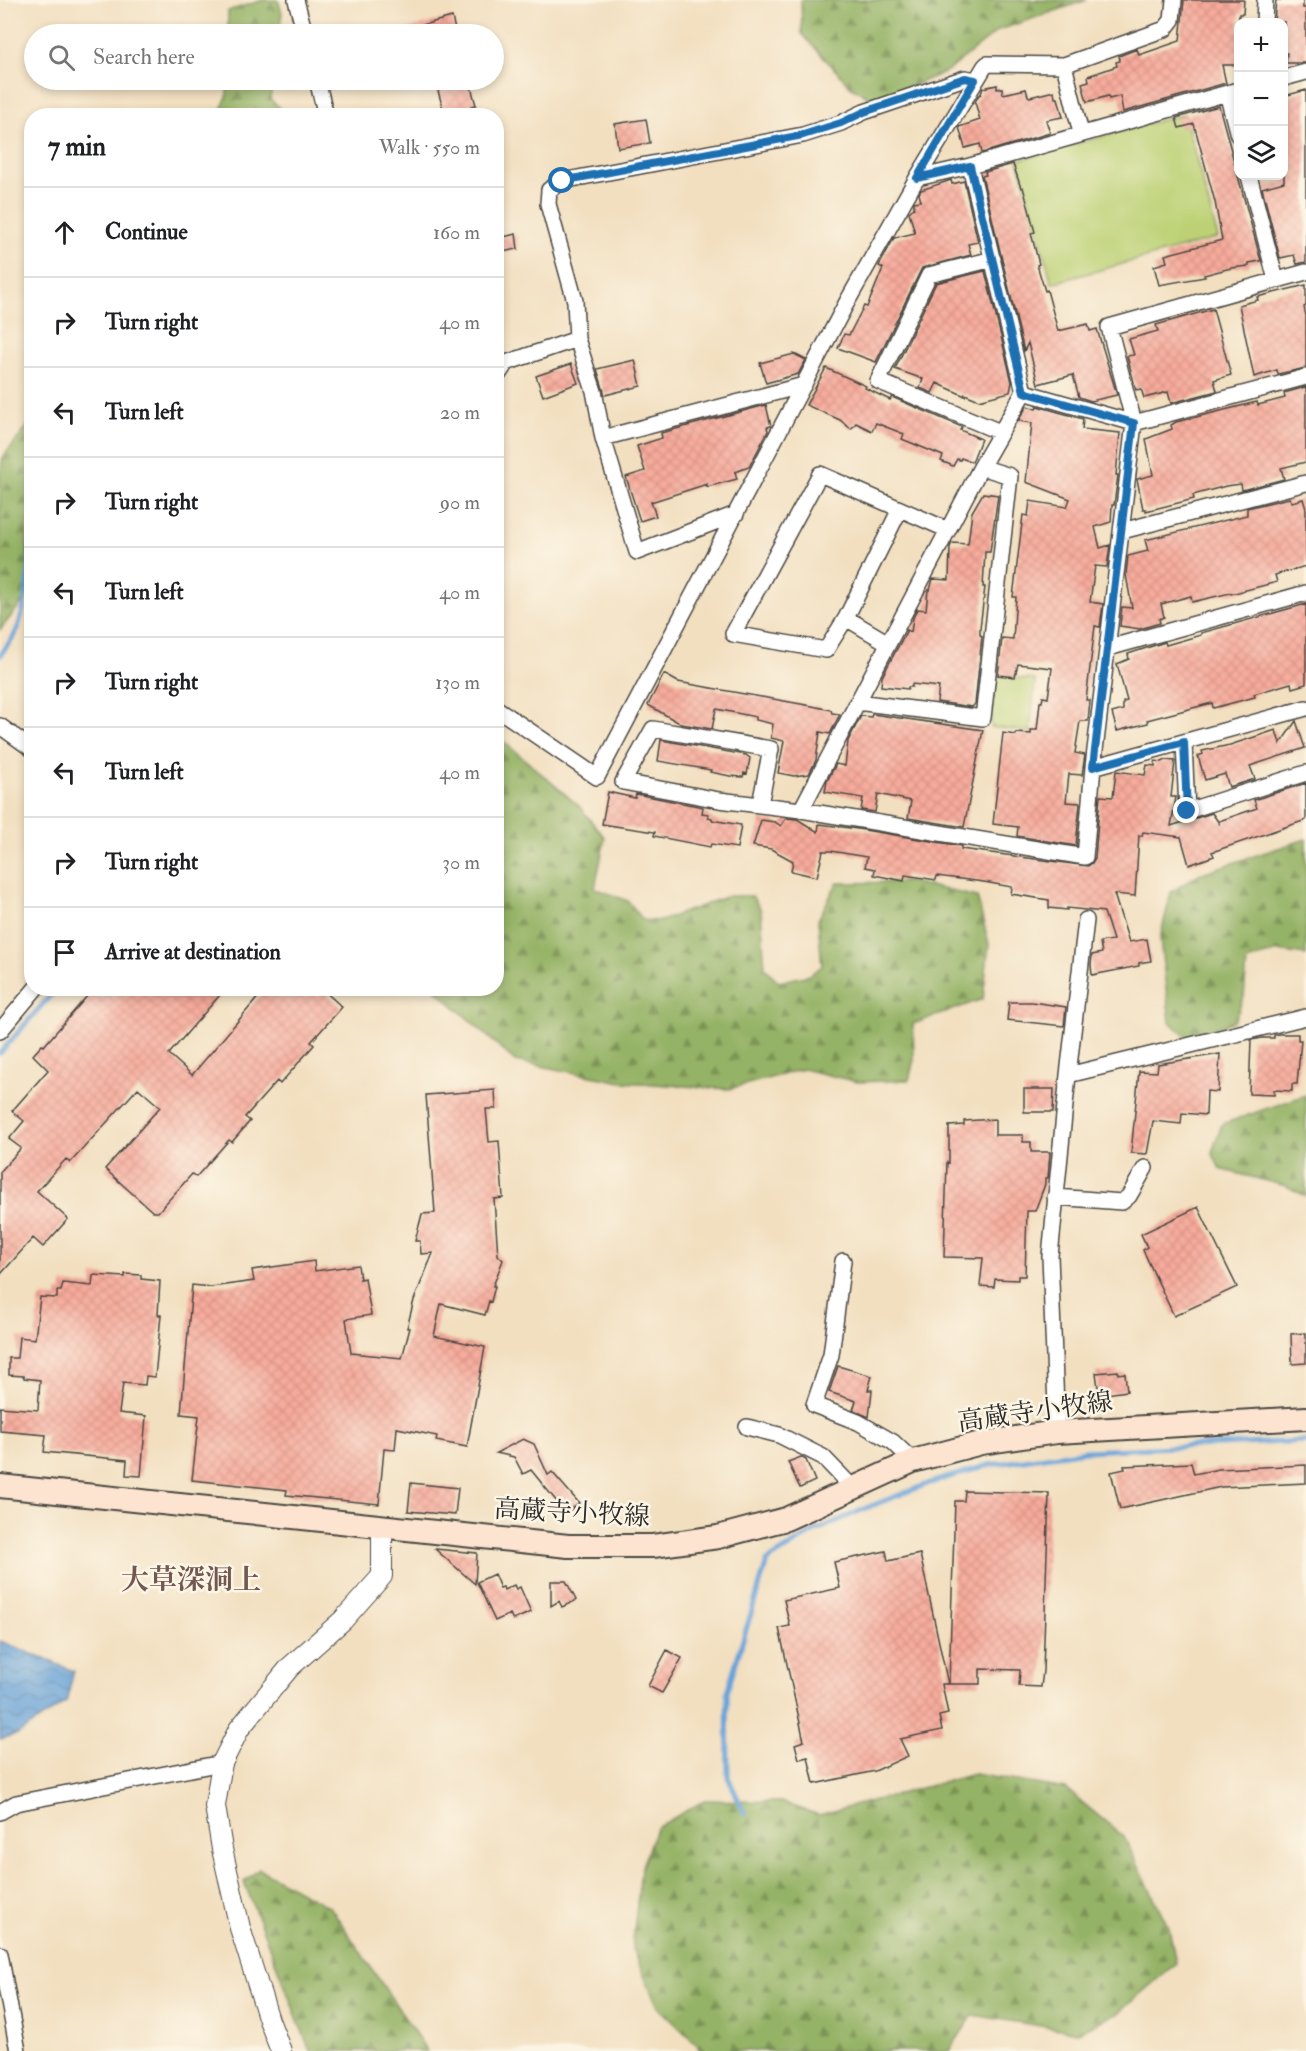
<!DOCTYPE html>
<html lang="en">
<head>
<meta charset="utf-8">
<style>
	:root { --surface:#fff; --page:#f2f2f2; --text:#202124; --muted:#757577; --line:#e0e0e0 }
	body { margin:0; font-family:"IM FELL Double Pica","Noto Serif JP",serif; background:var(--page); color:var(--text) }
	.controls { position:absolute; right:18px; top:18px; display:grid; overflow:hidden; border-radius:12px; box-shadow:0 3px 9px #0003 }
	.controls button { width:54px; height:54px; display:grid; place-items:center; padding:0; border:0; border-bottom:2px solid var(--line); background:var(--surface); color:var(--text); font:30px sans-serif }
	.stop { position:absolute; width:18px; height:18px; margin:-14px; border:4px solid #1f6fb2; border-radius:50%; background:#fff }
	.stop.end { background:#1f6fb2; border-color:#fff; box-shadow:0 2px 6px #0008 }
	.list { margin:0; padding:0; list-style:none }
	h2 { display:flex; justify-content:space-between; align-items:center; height:78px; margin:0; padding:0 24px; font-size:26px }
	h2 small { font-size:20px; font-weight:400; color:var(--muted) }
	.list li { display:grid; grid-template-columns:39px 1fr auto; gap:18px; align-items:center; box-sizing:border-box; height:90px; padding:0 24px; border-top:2px solid var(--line) }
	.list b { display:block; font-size:22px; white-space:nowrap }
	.list em { font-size:20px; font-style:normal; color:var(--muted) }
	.icon { flex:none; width:33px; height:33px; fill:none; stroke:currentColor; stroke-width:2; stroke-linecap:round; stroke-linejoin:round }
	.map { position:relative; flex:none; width:1306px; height:2051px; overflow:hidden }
	.search { position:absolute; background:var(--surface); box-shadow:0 3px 9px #0003; left:24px; top:24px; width:480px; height:66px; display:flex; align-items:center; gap:15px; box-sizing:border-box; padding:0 21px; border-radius:33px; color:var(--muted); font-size:22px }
	.panel { position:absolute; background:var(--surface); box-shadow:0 3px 9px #0003; left:24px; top:108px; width:480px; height:888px; border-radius:24px }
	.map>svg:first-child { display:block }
</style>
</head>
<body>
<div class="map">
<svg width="1306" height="2051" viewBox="0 0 1306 2051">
	<defs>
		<pattern id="forest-firs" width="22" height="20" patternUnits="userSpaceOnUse" patternTransform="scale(1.5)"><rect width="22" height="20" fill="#95b366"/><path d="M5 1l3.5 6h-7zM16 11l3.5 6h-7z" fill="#7a9254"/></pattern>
		<pattern id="water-waves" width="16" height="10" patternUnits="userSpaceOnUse" patternTransform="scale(1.5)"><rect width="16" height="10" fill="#68a2d8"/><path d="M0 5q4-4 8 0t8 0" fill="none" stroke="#5684af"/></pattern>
		<pattern id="building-cross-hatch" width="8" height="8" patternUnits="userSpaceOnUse" patternTransform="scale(1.5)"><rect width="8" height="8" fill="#f7ab9b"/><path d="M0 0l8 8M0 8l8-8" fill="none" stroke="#d49386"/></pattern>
	</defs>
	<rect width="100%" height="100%" fill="#fcf5e5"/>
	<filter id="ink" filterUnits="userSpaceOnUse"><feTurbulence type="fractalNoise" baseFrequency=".0167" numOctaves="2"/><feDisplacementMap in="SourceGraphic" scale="12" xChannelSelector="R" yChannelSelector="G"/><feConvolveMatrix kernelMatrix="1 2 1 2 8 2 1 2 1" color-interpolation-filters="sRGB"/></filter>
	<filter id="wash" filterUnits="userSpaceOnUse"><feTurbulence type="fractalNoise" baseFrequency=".008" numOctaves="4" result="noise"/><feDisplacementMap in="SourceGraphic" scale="24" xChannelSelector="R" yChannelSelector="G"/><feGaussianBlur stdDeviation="1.35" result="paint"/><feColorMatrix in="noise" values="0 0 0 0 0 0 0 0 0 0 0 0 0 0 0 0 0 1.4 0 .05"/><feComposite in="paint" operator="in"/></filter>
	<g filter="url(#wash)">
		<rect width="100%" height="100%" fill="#f2dfc0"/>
		<path fill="url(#forest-firs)" stroke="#606f48" stroke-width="1.5" d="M263,0H278L282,13L279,34H228V11Z
			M801,0H1087L999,30L947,71L875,102L850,86L802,34Z
			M227,80H273L270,99L288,115H219L227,96Z
			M31,422L32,517L27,521L28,595L0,630V473L3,457Z
			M503,741L579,806L605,838L595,888L628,901L643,920L661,921L728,896H752L761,910L765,968L779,982L809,975L822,966L818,920L837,883L911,882L977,897L989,944L983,999L913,1024L914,1060L909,1080L858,1082L803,1069L729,1089L622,1082L515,1061L435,989L496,988V749Z
			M1306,839V957L1305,955L1278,951L1247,961L1244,997L1234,1021L1188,1039L1170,1022L1160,939L1171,892L1199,874Z
			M1306,1095V1196L1286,1186L1220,1169L1212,1152L1222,1124Z
			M974,1774L1066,1789L1124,1837L1169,1928L1176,1963L1118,2013L1078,2032L973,2015L949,2051H700L697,2045L658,2007L632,1949L641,1869L656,1828L705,1800L781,1802L819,1815Z
			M259,1869L331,1908L427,2051H310L244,1882Z"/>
		<path fill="#bcd174" stroke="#747e50" stroke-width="1.5" d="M1184,114L1218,238L1052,283L1018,160Z
			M996,676L1035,680L1030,732L991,727Z"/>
		<path fill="url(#water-waves)" stroke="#4a6682" stroke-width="1.5" d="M0,1641L74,1671L66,1702L18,1734L0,1739Z"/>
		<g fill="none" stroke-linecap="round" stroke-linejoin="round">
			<path stroke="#68a2d8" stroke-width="5" d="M0,656C5,648 12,640 16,632C28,603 29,568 32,537
				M0,1053L57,988
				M745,1814L728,1777L727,1692L767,1561L815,1531L871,1506L930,1483L989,1465L1086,1451L1306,1441"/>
		</g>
		<g id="blocks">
			<path fill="url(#building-cross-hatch)" d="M1184,0H1244L1243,14H1239V65H1222L1226,83L1123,112L1120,96L1109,99L1108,96L1087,102L1082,83L1089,81L1088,76L1117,66L1116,62L1120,61L1119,56L1137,49L1139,55L1180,41Z
				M1276,0H1303V8H1306V63H1286L1287,53H1284V22H1274Z
				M452,17L456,34H404V30Z
				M435,80H469L476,105L471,106L472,116H445Z
				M997,85V89L1002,88L1003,94L1026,89L1028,96L1030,97L1054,91L1055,98H1058L1063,117L1046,120L1050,133L982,153L980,144L965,148L959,127L980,120L975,102L979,95L981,94L983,88Z
				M1306,90V262L1297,264L1294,255L1280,258L1262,188L1284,182V96Z
				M1219,106L1261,261L1249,263V266L1231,268L1204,275L1205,277L1159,285L1154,266L1167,262L1165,255L1222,240L1215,202L1194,124L1179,128L1176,118Z
				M646,119L650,143L618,148L615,124Z
				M1013,164L1021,188L1023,187L1035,232L1031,233L1039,264L1037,265L1045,291L1047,290L1058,331L1088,324L1090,331L1097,329L1117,395L1091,401L1079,397L1073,375L1038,384L1028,343L1024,351L982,176L986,175L985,172Z
				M951,180L952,184L964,181L978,242L968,244L971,255L922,268L876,362L838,348L844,334L849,335L864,306L867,307L883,268L879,266L894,238L915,233L909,212L914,208V202L921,201L919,194L921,190Z
				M516,234L518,249L502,252L499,238Z
				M985,271L1012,382L1010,392L979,400L965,394V396L937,383L932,393L920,388L923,379L895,369L936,283Z
				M1306,285V306L1304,307L1306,316V368L1278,374L1277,370L1254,377L1239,305L1258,300L1257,297Z
				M1213,309L1231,375L1214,380L1217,391L1171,403L1168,392L1144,398L1141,389L1136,390L1127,356L1134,355L1129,339L1158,331L1156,325Z
				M794,354L806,360L798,374L766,383L760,363Z
				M635,360L641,386L605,395L597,369Z
				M571,364L578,383L543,396L536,376Z
				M826,368L866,386L865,388L890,400L892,397L962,427L960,430L981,439L972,462L961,458L960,460L957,459L953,466L941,461L943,456L902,439L904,434L876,423L872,431L856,423L851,429L840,420L806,405Z
				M1306,387V462L1281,468L1284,479L1242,490L1241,484L1226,486L1193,495L1194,499L1146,511V509H1143L1137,479L1153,475L1146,439L1172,429L1171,425L1176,422L1257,402L1258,405L1285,398L1284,393Z
				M766,405L771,426L767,427L768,431L749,467L735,472L737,479L707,487V484L651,502L656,516L640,521L626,477L645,471L637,446L662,438L661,433Z
				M1027,406L1036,409L1037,406L1083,419L1082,429L1120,433L1116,475H1118L1114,505H1112L1111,522L1095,527L1100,548L1110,545L1107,567L1095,566L1090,602L1103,604L1100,627L1095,626L1086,700H1090L1088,721H1080L1075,753L1085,755L1082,775L1069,774L1066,802L1080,803L1076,846L1017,836L1018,827L993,824L1003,733L1016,735V733L1031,734V730H1037L1040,702H1042L1043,697L1048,698L1052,668L1018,664L1015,677L998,675L1002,638L1013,639L1016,597H1013L1023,515L1028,516L1030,501L1067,507L1070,499L1026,482L1032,423L1018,421Z
				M983,493L998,495L990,552H985L983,587H985L980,628V635L982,636L975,704L972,707L937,702L939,687L912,684V687H908V689L881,686L882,677L907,630L911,632L913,618L917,609L926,610L928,590H930L933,579L949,580L950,547L952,543L968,544L972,512Z
				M1289,498L1292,502L1303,499L1306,509V566L1275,575L1277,582L1231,594L1230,593L1192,602L1191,596L1161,604L1164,617L1159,619L1160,623L1140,629L1120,626L1122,607L1132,608L1126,575L1128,556L1148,551L1145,540L1247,515V508Z
				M1306,604V684L1292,688L1291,683L1254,694L1255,697L1213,708L1212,703L1147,720L1148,723L1117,731L1112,713L1123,710V702L1127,701L1117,664L1129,659L1128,654L1165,642L1166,645L1201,635V633Z
				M664,674L678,682L812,706L831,710L832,713L840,714L830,734L820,732L816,760L809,774L794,776L778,773L784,741L771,738L773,724L756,720V717L716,709L712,729L681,724L648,705Z
				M872,714L983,730L964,827L908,818L911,801L878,794L875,812L861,810L863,798L825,792L827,781L836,764L845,766L848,741L861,716L871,717Z
				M1296,721L1305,748L1250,766L1255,779L1229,787L1225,774L1205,780L1198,756L1203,754L1202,751L1230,745L1276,730L1280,744Z
				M661,740L746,755L750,758L747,774L744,773L743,777L730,776L710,772L711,770L658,761Z
				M1166,760L1175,761L1171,797H1176L1171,826L1212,813L1219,823V821L1257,808L1254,800L1306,783V820L1212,852L1214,856L1189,865L1181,837L1143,832L1142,836L1139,835L1135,896L1114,894L1129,942L1147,939L1151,961L1139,963V966L1092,975L1091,965L1092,955L1102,953L1100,942L1113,940L1104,912L1067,908V910L1049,908V900L1011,894L1012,887L984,882L937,876L936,880L905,875L904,881L874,875L875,869L865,867L867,857L831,851H823L817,877L791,871L793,861L771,849L753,846L761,820L775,822L781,826L786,818L797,819L818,832L819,824L858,829L961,846V849L1088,866L1092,863L1095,858L1100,796L1113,797L1116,771L1145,775L1147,765L1155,766V761L1162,762Z
				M608,792L635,798L636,794L703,807L702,813L709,814L708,817L712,818V820L741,825L737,848L711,844L710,847L654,836L655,832L602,824Z
				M94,988H226L169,1054L192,1075L266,988H321L342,1007L311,1042L314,1045L280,1084L277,1081L245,1117L250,1121L232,1142L229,1140L196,1177L192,1174L158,1212H153L105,1169L160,1107L138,1088L70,1163L66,1159L37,1191L68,1219L43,1247L33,1238L0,1275V1172L21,1148L9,1139L24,1121L12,1111L48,1070L33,1055L42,1045L44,1046Z
				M1009,1002H1032L1066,1007L1064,1026L1007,1020Z
				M1279,1034H1298V1040H1301L1297,1084H1292V1091L1274,1090V1095L1249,1094L1251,1040L1262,1038H1274V1035Z
				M1220,1054L1218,1092L1207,1091L1206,1115L1182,1113L1181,1124L1153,1121L1147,1154L1131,1153L1139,1071L1157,1072L1158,1064Z
				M1024,1089H1054L1053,1112H1024Z
				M495,1090L496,1109H486L489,1142L499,1141L503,1198L494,1199L498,1255L503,1260L493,1286H495L491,1302L489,1301L485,1315L441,1304L434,1336L485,1347L467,1447L436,1441L437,1436L397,1428L395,1450L384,1449L379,1504L286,1495L287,1490L192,1480L199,1416L181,1414L192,1285L211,1287L254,1281L252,1270L314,1261L315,1271L358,1265L360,1279L365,1278L371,1315L346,1319L351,1353L402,1358L410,1328H407L414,1300L433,1253L421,1254L420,1241H415L422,1214L435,1213L426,1095Z
				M995,1119V1135H1023V1142H1031V1152H1050L1048,1178H1045V1184L1035,1211H1027L1025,1276H1018V1280L995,1279L994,1287L980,1286L983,1258L944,1257L947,1162L949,1163V1126L964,1125V1121Z
				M1198,1207L1237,1287L1174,1316L1143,1250L1147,1247L1141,1234Z
				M125,1274L141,1275V1279L160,1281L158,1315H161L155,1377L146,1376L145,1385L123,1383L119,1413L146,1416L141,1476L126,1475L127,1460L44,1452L46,1435L0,1431V1407L38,1410L40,1380L24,1378V1376L9,1375V1358H17L19,1337L35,1339L40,1297L57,1298V1291H61L63,1283L92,1286L93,1275L125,1277Z
				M1306,1333V1363L1292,1364L1291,1334Z
				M838,1366L872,1376L868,1390H872L869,1417L853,1410L856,1401L829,1392Z
				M1118,1371V1374L1125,1373L1127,1391L1099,1395L1096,1373Z
				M523,1439L534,1444L548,1475L552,1472L579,1503L566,1513L531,1470L523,1474L514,1457L496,1453Z
				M801,1457L806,1460L815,1481L800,1488L788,1462Z
				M1191,1463L1194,1474L1219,1469L1306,1465V1483L1221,1487L1120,1509L1111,1472L1125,1469L1124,1466Z
				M411,1483L458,1488L455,1515L408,1511Z
				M965,1491L1049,1493L1043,1671L1041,1687L1019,1686L1020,1670L980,1669V1684H949L955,1501H964Z
				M435,1549L477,1553L475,1584Z
				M886,1551L888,1561L920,1554L948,1684H942L948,1714L939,1716L942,1730L900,1739L908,1756L875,1771L814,1784L808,1757L799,1759L795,1744L804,1741L779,1628L790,1626L784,1600L840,1588L834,1562Z
				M494,1574L500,1588L503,1587L504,1590L514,1585L516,1589L520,1587L531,1612L513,1620L510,1614L495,1621L477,1582Z
				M551,1581H566L576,1600L575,1601L562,1607L559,1601L551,1606Z
				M667,1650L682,1658L662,1693L648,1686Z"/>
		</g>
	</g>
	<g filter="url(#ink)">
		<use href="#blocks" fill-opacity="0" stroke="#494641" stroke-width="1.5"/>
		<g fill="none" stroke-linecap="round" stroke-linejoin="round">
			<g stroke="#494641" stroke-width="18">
				<path id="minor" d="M296,0L305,34
					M1264,22L1265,0
					M1064,65L1081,133
					M1284,78L1306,72
					M317,80L326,116
					M1227,93L1238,135
					M970,166L1024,392L1134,423L1306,377
					M1249,176L1276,280
					M917,178L970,166L1238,90
					M993,259L929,275L878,381L1000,432
					M496,378L506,363L577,339
					M603,438L804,385
					M736,514L637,552L603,438L594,391L577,339L575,301L548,204L549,190L562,181L803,135L841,123L864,112L965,78L976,80
					M1122,531L1306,483
					M846,618L900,509
					M888,643L846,618L826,650L733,634L820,474L948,530
					M1108,648L1306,593
					M857,702L983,718L1010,476L981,467
					M496,708L597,777L847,302L917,178L985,66L987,64L1064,65L1165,29L1172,20L1174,0
					M0,726L32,749
					M1184,742L1187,811L1306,773
					M1093,767L1306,708
					M760,804L771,749L653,729L623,782L719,800L801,810L1085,857L1093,767L1134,423L1109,327L1306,272
					M801,810L981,467L1024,392
					M0,1031L36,988
					M1068,1075L1306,1017
					M1055,1197L1122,1202L1129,1196L1145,1168
					M843,1261L831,1355L814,1405L858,1422L893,1442L913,1461
					M747,1427L779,1435L823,1457L853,1488
					M1057,1432L1050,1256L1068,1075L1086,920
					M0,1812L16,1803L222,1763
					M0,1954L18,2051"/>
			</g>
			<g stroke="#494641" stroke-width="22">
				<path id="tertiary" d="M281,2051L269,2020L240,1928L222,1849L215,1806L222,1763L239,1729L290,1667L343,1620L382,1576V1527"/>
			</g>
			<g stroke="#494641" stroke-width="26">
				<path id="secondary" d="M0,1486L568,1546H653L718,1537L786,1519L913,1461L981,1443L1057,1432L1306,1418"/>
			</g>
			<use href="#minor" stroke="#fff" stroke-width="15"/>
			<use href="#tertiary" stroke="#fff" stroke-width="20"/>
			<use href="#secondary" stroke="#fde4d1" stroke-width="22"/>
		</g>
	</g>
	<g fill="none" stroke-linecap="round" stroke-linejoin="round" filter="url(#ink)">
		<path stroke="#1f6fb2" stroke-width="8" d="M562,181L803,135L841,123L864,112L965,78L975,80L917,178L970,166L1024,392L1134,423L1093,767L1184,742L1187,811"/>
	</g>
	<g text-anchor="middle" stroke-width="5" stroke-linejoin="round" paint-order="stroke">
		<g font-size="26" fill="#2b2b2b" stroke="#fcf5e5">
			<text transform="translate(1035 1411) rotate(-8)" y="9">高蔵寺小牧線</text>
			<text transform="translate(572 1512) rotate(3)" y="9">高蔵寺小牧線</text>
		</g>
		<g font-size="28" font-weight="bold" fill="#725852" stroke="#fcf5e5">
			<text x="191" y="1589">大草深洞上</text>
		</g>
	</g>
</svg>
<div class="controls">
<button>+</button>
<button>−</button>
<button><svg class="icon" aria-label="layers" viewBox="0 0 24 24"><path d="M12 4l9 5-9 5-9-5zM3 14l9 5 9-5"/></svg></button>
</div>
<div class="stop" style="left:562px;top:181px"></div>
<div class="stop end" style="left:1187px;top:811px"></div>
<div class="search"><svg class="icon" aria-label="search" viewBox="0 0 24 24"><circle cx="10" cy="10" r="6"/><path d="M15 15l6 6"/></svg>Search here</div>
<section class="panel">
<h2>7 min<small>Walk · 550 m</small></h2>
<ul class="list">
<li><svg class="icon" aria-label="ahead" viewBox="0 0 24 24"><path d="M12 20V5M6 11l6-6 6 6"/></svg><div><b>Continue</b></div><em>160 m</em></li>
<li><svg class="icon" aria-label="right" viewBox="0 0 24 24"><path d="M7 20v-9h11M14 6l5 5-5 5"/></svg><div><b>Turn right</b></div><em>40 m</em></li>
<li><svg class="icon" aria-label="left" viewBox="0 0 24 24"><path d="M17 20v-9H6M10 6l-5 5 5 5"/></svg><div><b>Turn left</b></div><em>20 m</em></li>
<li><svg class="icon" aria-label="right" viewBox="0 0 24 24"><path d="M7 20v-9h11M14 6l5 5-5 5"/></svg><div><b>Turn right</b></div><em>90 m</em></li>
<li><svg class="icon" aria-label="left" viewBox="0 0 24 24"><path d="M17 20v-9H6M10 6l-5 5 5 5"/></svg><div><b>Turn left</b></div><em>40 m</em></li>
<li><svg class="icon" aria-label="right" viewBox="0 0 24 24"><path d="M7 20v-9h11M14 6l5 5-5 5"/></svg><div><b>Turn right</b></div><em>130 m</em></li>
<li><svg class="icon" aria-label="left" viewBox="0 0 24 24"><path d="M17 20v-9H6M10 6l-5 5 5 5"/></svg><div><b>Turn left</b></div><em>40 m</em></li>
<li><svg class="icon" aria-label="right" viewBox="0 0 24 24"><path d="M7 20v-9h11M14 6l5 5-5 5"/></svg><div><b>Turn right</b></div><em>30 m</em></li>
<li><svg class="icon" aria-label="arrive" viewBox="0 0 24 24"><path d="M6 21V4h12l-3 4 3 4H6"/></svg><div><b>Arrive at destination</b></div></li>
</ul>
</section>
</div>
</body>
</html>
